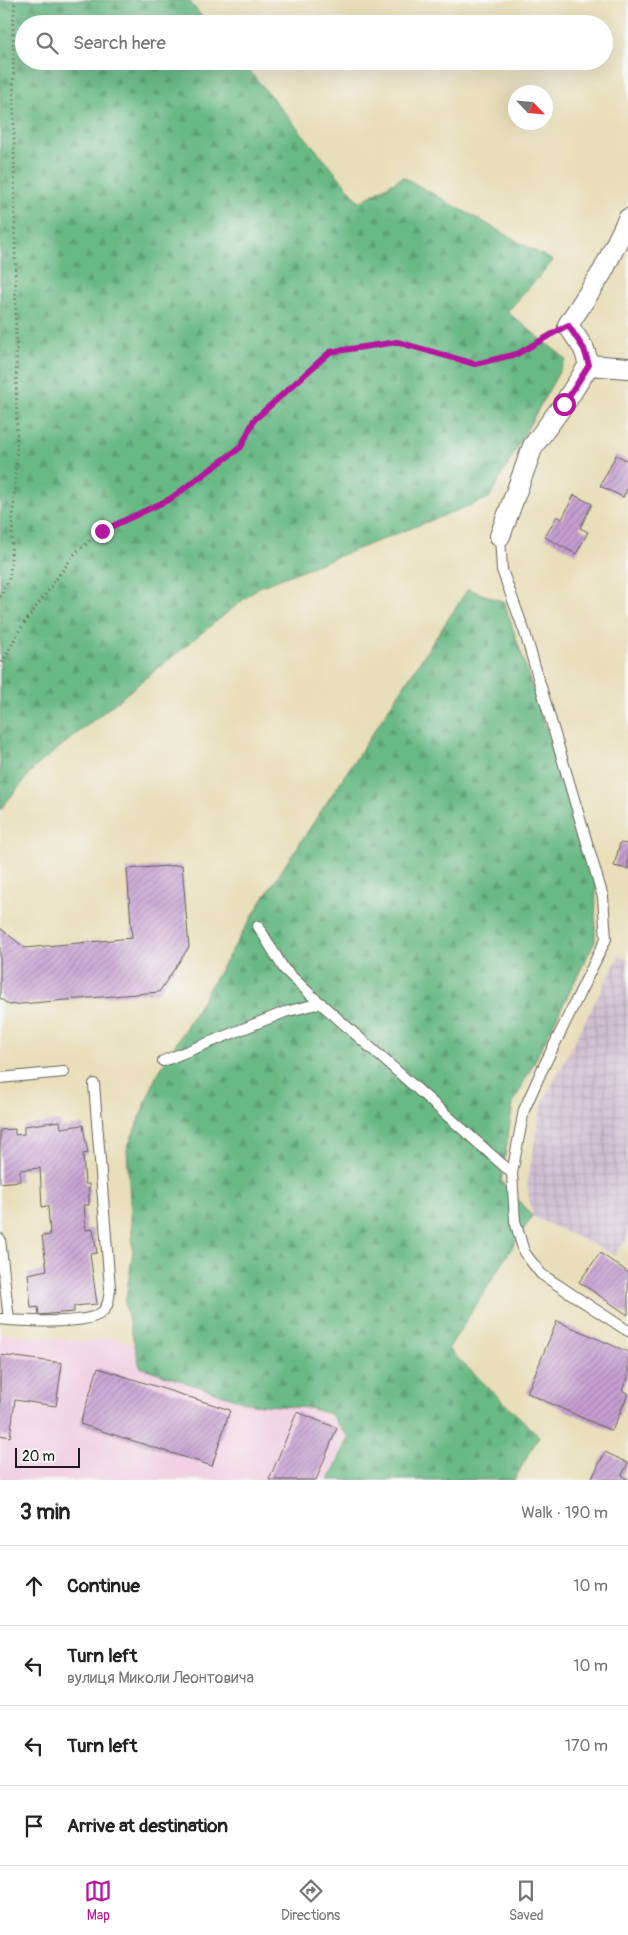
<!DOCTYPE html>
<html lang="en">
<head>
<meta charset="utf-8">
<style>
	:root { --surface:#fff; --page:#f2f2f2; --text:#222; --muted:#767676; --line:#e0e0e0; --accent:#b5179e }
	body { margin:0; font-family:Pangolin,sans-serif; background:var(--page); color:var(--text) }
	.compass { position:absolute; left:508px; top:85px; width:45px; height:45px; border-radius:50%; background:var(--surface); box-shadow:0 5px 20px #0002; rotate:116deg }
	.scale { position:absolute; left:15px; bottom:12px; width:65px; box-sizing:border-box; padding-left:5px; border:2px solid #1c1c1c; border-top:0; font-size:14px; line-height:18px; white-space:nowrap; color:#1c1c1c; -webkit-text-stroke:4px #f6f6f2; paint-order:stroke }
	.stop { position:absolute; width:15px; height:15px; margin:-11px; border:4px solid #b5179e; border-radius:50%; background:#fff }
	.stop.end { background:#b5179e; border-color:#fff; box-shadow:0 1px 5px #0008 }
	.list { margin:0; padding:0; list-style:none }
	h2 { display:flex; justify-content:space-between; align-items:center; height:65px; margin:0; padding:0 20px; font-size:21px }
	h2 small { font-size:16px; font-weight:400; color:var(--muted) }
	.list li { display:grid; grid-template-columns:32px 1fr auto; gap:15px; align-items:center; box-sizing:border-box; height:80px; padding:0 20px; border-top:1px solid var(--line) }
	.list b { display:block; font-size:19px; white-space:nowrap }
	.list p { margin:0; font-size:16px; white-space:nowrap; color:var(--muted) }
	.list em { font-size:16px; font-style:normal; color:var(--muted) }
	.icon { flex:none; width:28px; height:28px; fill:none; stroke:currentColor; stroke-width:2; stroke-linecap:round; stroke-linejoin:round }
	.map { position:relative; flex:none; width:628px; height:1480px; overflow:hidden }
	.search { position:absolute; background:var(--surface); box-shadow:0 5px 20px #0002; left:15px; right:15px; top:15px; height:55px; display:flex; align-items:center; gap:12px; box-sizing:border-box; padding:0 18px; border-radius:28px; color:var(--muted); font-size:19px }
	.sheet { height:385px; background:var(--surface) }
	nav { display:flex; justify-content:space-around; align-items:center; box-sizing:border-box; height:70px; border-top:1px solid var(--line); background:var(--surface); font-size:14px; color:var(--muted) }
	nav a { display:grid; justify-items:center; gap:2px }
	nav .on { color:var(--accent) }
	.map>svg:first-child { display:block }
</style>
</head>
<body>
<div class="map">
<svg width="628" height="1480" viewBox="0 0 628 1480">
	<defs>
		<pattern id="industrial-grid" width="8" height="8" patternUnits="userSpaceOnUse" patternTransform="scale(1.25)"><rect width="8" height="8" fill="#cebed1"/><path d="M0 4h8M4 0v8" fill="none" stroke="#b0a3b3"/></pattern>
		<pattern id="forest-firs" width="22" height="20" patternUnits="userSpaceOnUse" patternTransform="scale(1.25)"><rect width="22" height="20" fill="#69b985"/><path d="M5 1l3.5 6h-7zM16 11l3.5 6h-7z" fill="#5a9e72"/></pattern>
		<pattern id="building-hatch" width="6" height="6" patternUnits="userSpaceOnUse" patternTransform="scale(1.25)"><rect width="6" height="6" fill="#c69fd1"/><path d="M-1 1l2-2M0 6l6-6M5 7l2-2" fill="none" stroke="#a081a9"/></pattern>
	</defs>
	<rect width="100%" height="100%" fill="#f6f6f2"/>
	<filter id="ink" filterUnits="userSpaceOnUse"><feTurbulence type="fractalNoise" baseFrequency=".02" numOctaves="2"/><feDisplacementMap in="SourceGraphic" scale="10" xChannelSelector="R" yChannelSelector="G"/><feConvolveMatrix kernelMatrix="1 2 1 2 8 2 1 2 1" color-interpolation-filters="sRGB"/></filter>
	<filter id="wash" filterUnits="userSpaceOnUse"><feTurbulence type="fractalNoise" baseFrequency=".0096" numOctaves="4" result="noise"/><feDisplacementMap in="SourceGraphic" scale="20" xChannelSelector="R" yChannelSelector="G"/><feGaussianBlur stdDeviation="1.12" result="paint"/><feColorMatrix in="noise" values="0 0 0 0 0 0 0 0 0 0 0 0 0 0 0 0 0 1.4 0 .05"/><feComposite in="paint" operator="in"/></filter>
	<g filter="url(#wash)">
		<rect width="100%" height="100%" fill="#e8deb9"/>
		<path fill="#f1d0e3" d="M0,1333L89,1341L113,1337L352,1424L329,1480H0Z"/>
		<path fill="url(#industrial-grid)" d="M619,956L628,960V1237L615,1255L532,1216L527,1184L542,1104Z"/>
		<path fill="url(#forest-firs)" stroke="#426a50" d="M0,0H188L208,24H24V61H241L360,202L403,177L553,261L507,312L566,359L489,498L259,587L34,768L0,810Z
			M468,589L504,602L596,879L595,941L513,1104L501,1181L532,1216L448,1349L539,1436L514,1480H329L349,1438L330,1414L309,1408L251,1404L140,1367L125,1304L133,1251L127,1149L156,1077L261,902Z"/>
		<g id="blocks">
			<path fill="url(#building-hatch)" d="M616,455L628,461V487L623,497L600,486Z
				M574,495L592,504L580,528L588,532L576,554L545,537L557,516L562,519Z
				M620,843L628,844V869L614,866Z
				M182,865L189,947L159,992L9,1005L0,998V928L25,948L132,938L127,869Z
				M60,1121L61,1128L83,1125L88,1153L83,1154L85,1184H89V1205H84L86,1230L93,1229L97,1253L90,1254L97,1304L74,1306V1312L39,1315L38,1307L31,1308L28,1274L47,1270L42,1236L50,1235L48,1206L42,1207L40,1168L20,1170V1181L0,1183V1130L15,1129V1135L24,1134V1126Z
				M600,1253L628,1272V1315L579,1282Z
				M557,1321L628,1352V1377L622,1390L628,1394L612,1431L527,1393Z
				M0,1355L62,1363L56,1406L15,1400L10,1437L0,1435Z
				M98,1368L230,1410L212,1466L80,1424Z
				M297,1412L337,1428L316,1480H269Z
				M605,1452L628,1463L622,1475L628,1480H591Z"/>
		</g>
	</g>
	<g filter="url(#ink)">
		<use href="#blocks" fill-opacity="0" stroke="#636053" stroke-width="1"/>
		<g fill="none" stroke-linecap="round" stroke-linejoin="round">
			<g stroke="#636053" stroke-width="12">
				<path id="lane" d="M500,536L502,570L525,633L603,897L606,939L541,1072L524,1110L512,1173L515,1221L524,1252L541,1274L628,1331
					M258,926L284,969L310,994L512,1173
					M163,1061L285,1012L321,1003
					M0,1078L64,1072
					M0,1239L9,1320L0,1319
					M9,1320C28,1321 85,1325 101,1313C109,1307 109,1297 110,1288L94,1084"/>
			</g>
			<g stroke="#636053" stroke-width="22">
				<path id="street" d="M628,219L603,271L568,325L584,349L589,365L628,368
					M500,536L533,446L564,404L589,365"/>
			</g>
			<path stroke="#636053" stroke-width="3" stroke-dasharray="1 4" stroke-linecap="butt" d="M0,597L10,576L17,444L13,24L15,0
				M0,667L20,629L76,552L102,531L170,499L241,447L254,420L330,352L397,342L475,364L517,354L550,335"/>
			<use href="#lane" stroke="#fff" stroke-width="10"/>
			<use href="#street" stroke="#fff" stroke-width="20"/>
		</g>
	</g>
	<g fill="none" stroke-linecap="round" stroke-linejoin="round" filter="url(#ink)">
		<path stroke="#b5179e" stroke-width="6" d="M102,531L170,499L241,447L254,420L330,352L397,342L475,364L517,354L568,325L584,349L589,365L564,404"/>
	</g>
</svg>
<svg class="compass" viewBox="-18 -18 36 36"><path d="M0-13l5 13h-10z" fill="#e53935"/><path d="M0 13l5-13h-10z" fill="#767676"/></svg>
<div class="scale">20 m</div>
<div class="stop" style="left:564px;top:404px"></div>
<div class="stop end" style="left:102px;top:531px"></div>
<div class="search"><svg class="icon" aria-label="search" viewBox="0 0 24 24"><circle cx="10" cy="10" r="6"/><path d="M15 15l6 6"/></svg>Search here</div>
</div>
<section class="sheet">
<h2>3 min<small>Walk · 190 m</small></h2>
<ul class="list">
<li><svg class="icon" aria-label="ahead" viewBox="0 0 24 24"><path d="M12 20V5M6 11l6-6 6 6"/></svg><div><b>Continue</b></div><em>10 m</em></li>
<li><svg class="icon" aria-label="left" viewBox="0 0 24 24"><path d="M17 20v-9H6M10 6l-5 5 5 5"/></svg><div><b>Turn left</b><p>вулиця Миколи Леонтовича</p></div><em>10 m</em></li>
<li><svg class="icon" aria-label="left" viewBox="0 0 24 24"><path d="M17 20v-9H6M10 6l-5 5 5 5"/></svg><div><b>Turn left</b></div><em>170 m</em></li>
<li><svg class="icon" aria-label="arrive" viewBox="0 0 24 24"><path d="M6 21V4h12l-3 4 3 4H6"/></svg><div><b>Arrive at destination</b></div></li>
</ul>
</section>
<nav>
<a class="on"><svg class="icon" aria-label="map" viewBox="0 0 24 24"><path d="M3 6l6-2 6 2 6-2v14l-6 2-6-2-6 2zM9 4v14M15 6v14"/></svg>Map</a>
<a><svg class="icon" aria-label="directions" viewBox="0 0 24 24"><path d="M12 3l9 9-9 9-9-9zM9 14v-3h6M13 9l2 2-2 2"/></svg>Directions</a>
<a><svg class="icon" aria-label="saved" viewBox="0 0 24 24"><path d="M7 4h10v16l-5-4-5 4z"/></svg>Saved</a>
</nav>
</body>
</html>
